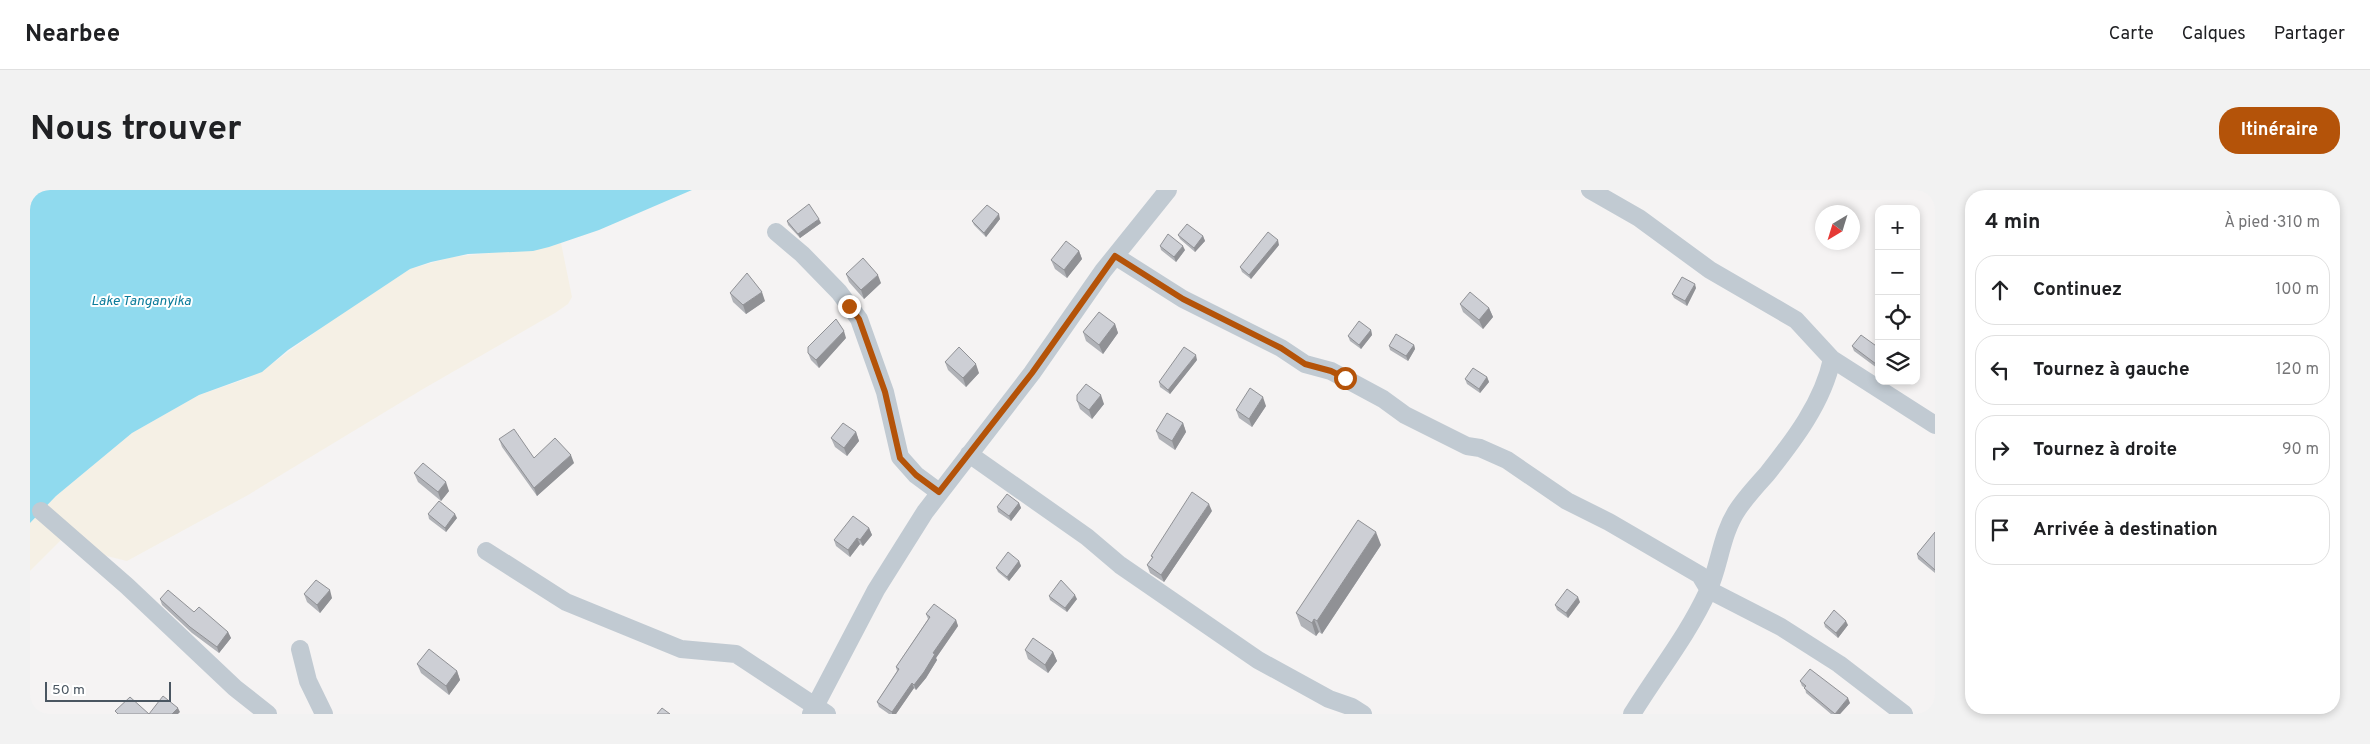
<!DOCTYPE html>
<html lang="fr">
<head>
<meta charset="utf-8">
<style>
	:root { --surface:#fff; --page:#f2f2f2; --text:#202124; --muted:#757577; --line:#e0e0e0; --accent:#b45309 }
	body { margin:0; font-family:Overpass,sans-serif; background:var(--page); color:var(--text) }
	.controls { position:absolute; right:15px; top:15px; display:grid; overflow:hidden; border-radius:10px; box-shadow:0 2px 8px #0003 }
	.controls button { width:45px; height:45px; display:grid; place-items:center; padding:0; border:0; border-bottom:1px solid var(--line); background:var(--surface); color:var(--text); font:25px sans-serif }
	.compass { position:absolute; left:1785px; top:15px; width:45px; height:45px; border-radius:50%; background:var(--surface); box-shadow:0 2px 8px #0003; rotate:218deg }
	.scale { position:absolute; left:15px; bottom:12px; width:126px; box-sizing:border-box; padding-left:5px; border:2px solid #4a5661; border-top:0; font-size:14px; line-height:18px; white-space:nowrap; color:#4a5661; -webkit-text-stroke:4px #fff; paint-order:stroke }
	.stop { position:absolute; width:15px; height:15px; margin:-11px; border:4px solid #b45309; border-radius:50%; background:#fff }
	.stop.end { background:#b45309; border-color:#fff; box-shadow:0 1px 5px #0008 }
	.list { margin:0; padding:0; list-style:none }
	h2 { display:flex; justify-content:space-between; align-items:center; height:65px; margin:0; padding:0 20px; font-size:21px }
	h2 small { font-size:16px; font-weight:400; color:var(--muted) }
	.list li { display:grid; grid-template-columns:32px 1fr auto; gap:15px; align-items:center; box-sizing:border-box; height:70px; margin:0 10px 10px; padding:0 10px; border:1px solid var(--line); border-radius:20px }
	.list b { display:block; font-size:19px; white-space:nowrap }
	.list em { font-size:16px; font-style:normal; color:var(--muted) }
	.icon { flex:none; width:28px; height:28px; fill:none; stroke:currentColor; stroke-width:2; stroke-linecap:round; stroke-linejoin:round }
	.map { position:relative; flex:none; width:1905px; height:524px; overflow:hidden; border-radius:20px }
	header { display:flex; align-items:center; gap:30px; box-sizing:border-box; height:70px; padding:0 25px; background:var(--surface); border-bottom:1px solid var(--line) }
	header strong { font-size:24px }
	nav { display:flex; gap:28px; margin-inline-start:auto; font-size:18px }
	.intro { display:flex; align-items:center; justify-content:space-between; box-sizing:border-box; height:120px; padding:0 30px }
	h1 { margin:0; font-size:35px }
	.button { padding:12px 22px; border-radius:20px; background:var(--accent); color:#fff; font-size:18px; font-weight:700 }
	main { display:flex; gap:30px; padding:0 30px }
	aside { flex:1; background:var(--surface); border-radius:20px; box-shadow:0 2px 8px #0003 }
	.map>svg:first-child { display:block }
</style>
</head>
<body>
<header>
<strong>Nearbee</strong>
<nav><a>Carte</a><a>Calques</a><a>Partager</a></nav>
</header>
<div class="intro"><h1>Nous trouver</h1><a class="button">Itinéraire</a></div>
<main>
<div class="map">
<svg width="1905" height="524" viewBox="0 0 1905 524">
	<rect width="100%" height="100%" fill="#f5f3f3"/>
	<path fill="#f5f0e5" d="M531,53L542,107L538,114L525,123L393,199L218,305L97,371L69,364L39,342L0,381V333L26,306L102,243L169,205L216,189L246,171L303,129L380,79L422,67L519,57Z"/>
	<path fill="#90daee" d="M0,0H662L569,40L519,57L503,61L438,64L401,72L380,79L258,160L232,182L169,205L102,243L26,306L0,333Z"/>
	<g fill="none" stroke-linecap="round" stroke-linejoin="round">
		<path stroke="#c1cad2" stroke-width="18" d="M1560,0L1609,28L1680,80L1766,130L1802,169L1905,235
			M746,42L772,64L809,102L829,129L855,202L870,267L886,285L909,302
			M1085,66L1153,109L1251,158L1275,174L1301,181L1353,209L1375,225L1437,256L1450,258L1477,270L1537,311L1579,332L1670,385L1679,400L1751,437L1809,474L1874,524
			M939,264L1057,347L1090,375L1228,470L1299,509L1322,517L1333,524
			M11,321L97,396L205,498L238,524
			M456,361L536,412L651,459L706,464L797,524
			M270,459L278,491L294,524
			M781,524L846,400L895,322L1002,183L1073,81L1138,0
			M1602,524C1627,483 1658,445 1678,401C1690,375 1691,344 1708,319C1716,307 1727,295 1737,284C1764,250 1793,212 1802,169"/>
	</g>
	<path fill="#b0b2b7" d="M970,29L956,47L944,35L942,31Z
		M757,31L791,33L770,48L758,35Z
		M1148,45L1173,46L1175,51L1165,62L1150,49Z
		M1249,55L1221,89L1212,82L1210,77Z
		M1130,56L1155,60L1146,72L1131,60Z
		M1049,61L1052,69L1037,88L1025,79L1021,70Z
		M816,84L851,93L834,109L819,92Z
		M1666,98L1657,116L1644,108L1642,104Z
		M700,103L735,111L716,124L703,112Z
		M1430,114L1459,118L1463,127L1453,139L1433,122Z
		M1085,134L1088,143L1073,164L1056,151L1053,142Z
		M1341,140L1342,145L1331,159L1320,151L1318,146Z
		M816,148L789,178L781,170L778,163Z
		M1384,155L1385,159L1378,171L1360,160L1359,156Z
		M1822,156L1849,158L1847,178L1824,161Z
		M1167,170L1140,204L1130,197L1129,192Z
		M915,172L949,183L936,197L918,180Z
		M1457,187L1459,192L1450,203L1437,194L1435,189Z
		M1047,211L1074,214L1062,229L1050,219Z
		M1236,216L1222,237L1209,228L1206,220Z
		M1153,233L1156,242L1145,260L1129,249L1126,241Z
		M826,242L829,251L817,266L805,257L801,248Z
		M469,249L504,268L544,273L507,306L472,257Z
		M384,283L419,301L411,311L388,292Z
		M989,313L991,318L981,331L968,322L967,317Z
		M1182,321L1134,392L1120,383L1117,375L1122,368L1121,366Z
		M398,324L427,328L416,342L399,329Z
		M839,338L842,345L833,356L830,354L820,367L806,356L804,350Z
		M1905,342V383L1888,369L1887,364Z
		M1351,355L1292,444L1289,442L1286,446L1271,436L1266,423Z
		M989,371L991,376L979,391L968,382L966,378Z
		M274,404L302,408L290,423L277,412Z
		M1019,406L1047,409L1037,422L1020,410Z
		M130,409L164,422L198,442L201,448L189,463L162,443L132,415Z
		M1550,412L1538,428L1527,420L1525,415Z
		M896,424L926,430L928,436L906,468L907,470L896,488L886,500L884,498L866,524H859L849,517L847,512L867,481L866,477L898,429Z
		M1794,433L1818,435L1808,448L1795,437Z
		M995,460L1023,462L1027,471L1018,483L998,469Z
		M387,474L427,481L430,490L419,505L391,483Z
		M1770,491L1820,513L1810,524H1801L1776,503L1775,498L1772,496Z"/>
	<path fill="#909195" d="M969,24L970,29L956,47L954,43Z
		M789,29L791,33L770,48L768,44Z
		M1173,46L1175,51L1165,62L1164,58Z
		M1248,50L1249,55L1221,89L1219,85Z
		M1153,56L1155,60L1146,72L1144,67Z
		M1049,61L1052,69L1037,88L1034,80Z
		M848,85L851,93L834,109L831,100Z
		M1665,94L1666,98L1657,116L1655,111Z
		M732,102L735,111L716,124L713,115Z
		M1459,118L1463,127L1453,139L1449,130Z
		M1085,134L1088,143L1073,164L1069,155Z
		M1341,140L1342,145L1331,159L1329,155Z
		M814,141L816,148L789,178L786,170Z
		M1384,155L1385,159L1378,171L1376,166Z
		M1166,165L1167,170L1140,204L1138,200Z
		M1849,170V176L1847,178L1846,174Z
		M946,174L949,183L936,197L933,188Z
		M1457,187L1459,192L1450,203L1449,199Z
		M1071,205L1074,214L1062,229L1059,220Z
		M1233,207L1236,216L1222,237L1219,229Z
		M1153,233L1156,242L1145,260L1142,251Z
		M826,242L829,251L817,266L814,258Z
		M541,265L544,273L507,306L504,298Z
		M416,292L419,301L411,311L408,302Z
		M989,313L991,318L981,331L979,326Z
		M1179,314L1182,321L1134,392L1131,385Z
		M425,324L427,328L416,342L415,338Z
		M839,338L842,345L833,356L830,350Z
		M1346,342L1351,355L1292,444L1287,431Z
		M827,348L830,354L820,367L818,360Z
		M989,371L991,376L979,391L977,387Z
		M300,400L302,408L290,423L287,415Z
		M1045,405L1047,409L1037,422L1035,418Z
		M1548,407L1550,412L1538,428L1536,423Z
		M1284,429L1289,442L1286,446L1282,433Z
		M926,430L928,436L906,468L907,470L896,488L886,500L884,495L903,463Z
		M1816,431L1818,435L1808,448L1806,443Z
		M198,442L201,448L189,463L187,457Z
		M1023,462L1027,471L1018,483L1015,475Z
		M427,481L430,490L419,505L416,496Z
		M882,493L884,498L866,524H862V522Z
		M1818,508L1820,513L1810,524H1805Z
		M148,518L150,522L148,524H142Z"/>
	<path fill="#cdcfd5" stroke="#909195" d="M779,14L789,29L768,44L757,31Z
		M957,15L969,24L954,43L942,31Z
		M1157,34L1173,46L1164,58L1148,45Z
		M1238,42L1248,50L1219,85L1210,77Z
		M1138,44L1153,56L1144,67L1130,56Z
		M1036,51L1049,61L1034,80L1021,70Z
		M833,68L848,85L831,100L816,84Z
		M717,83L732,102L713,115L700,103Z
		M1652,87L1665,94L1655,111L1642,104Z
		M1440,102L1459,118L1449,130L1430,114Z
		M1069,122L1085,134L1069,155L1053,142Z
		M806,129L814,141L786,170L778,163V157Z
		M1329,131L1341,140L1329,155L1318,146Z
		M1366,144L1384,155L1376,166L1359,156Z
		M1831,145L1849,158V170L1846,174L1822,156Z
		M929,157L946,174L933,188L915,172Z
		M1154,157L1166,165L1138,200L1129,192Z
		M1443,178L1457,187L1449,199L1435,189Z
		M1056,194L1071,205L1059,220L1047,211V205Z
		M1220,198L1233,207L1219,229L1206,220Z
		M1137,223L1153,233L1142,251L1126,241Z
		M813,233L826,242L814,258L801,248Z
		M484,239L504,268L525,248L541,265L504,298L469,249Z
		M393,273L416,292L408,302L384,283Z
		M1162,302L1179,314L1131,385L1117,375L1123,367L1121,366Z
		M977,304L989,313L979,326L967,317Z
		M409,311L425,324L415,338L398,324Z
		M823,326L839,338L830,350L827,348L818,360L804,350Z
		M1328,330L1346,342L1287,431L1284,429L1282,433L1266,423Z
		M1905,342V380L1887,364Z
		M978,362L989,371L977,387L966,378Z
		M286,390L300,400L287,415L274,404Z
		M1031,390L1045,405L1035,418L1019,406Z
		M1537,399L1548,407L1536,423L1525,415Z
		M138,400L164,422L169,417L198,442L187,457L160,437L130,409Z
		M904,414L926,430L903,463L905,464L894,482L884,495L882,493L862,522L847,512L869,479L866,477L900,427L896,424Z
		M1804,420L1816,431L1806,443L1794,433Z
		M1003,448L1023,462L1015,475L995,460Z
		M399,459L427,481L416,496L387,474Z
		M1780,479L1818,508L1805,524L1774,498L1776,496L1770,491Z
		M133,506L148,518L142,524H119Z
		M100,507L119,524H88L85,521Z
		M632,518L640,524H627Z"/>
	<g fill="none" stroke-linecap="round" stroke-linejoin="round">
		<path stroke="#b45309" stroke-width="6" d="M819,116L829,129L855,202L870,268L886,285L909,302L1002,183L1085,66L1153,109L1251,158L1275,174L1301,181L1315,188"/>
	</g>
	<g text-anchor="middle" stroke-width="4" stroke-linejoin="round" paint-order="stroke">
		<g font-size="14" font-style="italic" fill="#0c7c9b" stroke="#fff">
			<text x="111" y="115">Lake Tanganyika</text>
		</g>
	</g>
</svg>
<div class="controls">
<button>+</button>
<button>−</button>
<button><svg class="icon" aria-label="locate" viewBox="0 0 24 24"><circle cx="12" cy="12" r="6"/><path d="M12 2v4M12 18v4M2 12h4M18 12h4"/></svg></button>
<button><svg class="icon" aria-label="layers" viewBox="0 0 24 24"><path d="M12 4l9 5-9 5-9-5zM3 14l9 5 9-5"/></svg></button>
</div>
<svg class="compass" viewBox="-18 -18 36 36"><path d="M0-13l5 13h-10z" fill="#e53935"/><path d="M0 13l5-13h-10z" fill="#757577"/></svg>
<div class="scale">50 m</div>
<div class="stop" style="left:1315px;top:188px"></div>
<div class="stop end" style="left:819px;top:116px"></div>
</div>
<aside>
<h2>4 min<small>À pied · 310 m</small></h2>
<ul class="list">
<li><svg class="icon" aria-label="ahead" viewBox="0 0 24 24"><path d="M12 20V5M6 11l6-6 6 6"/></svg><div><b>Continuez</b></div><em>100 m</em></li>
<li><svg class="icon" aria-label="left" viewBox="0 0 24 24"><path d="M17 20v-9H6M10 6l-5 5 5 5"/></svg><div><b>Tournez à gauche</b></div><em>120 m</em></li>
<li><svg class="icon" aria-label="right" viewBox="0 0 24 24"><path d="M7 20v-9h11M14 6l5 5-5 5"/></svg><div><b>Tournez à droite</b></div><em>90 m</em></li>
<li><svg class="icon" aria-label="arrive" viewBox="0 0 24 24"><path d="M6 21V4h12l-3 4 3 4H6"/></svg><div><b>Arrivée à destination</b></div></li>
</ul>
</aside>
</main>
</body>
</html>
